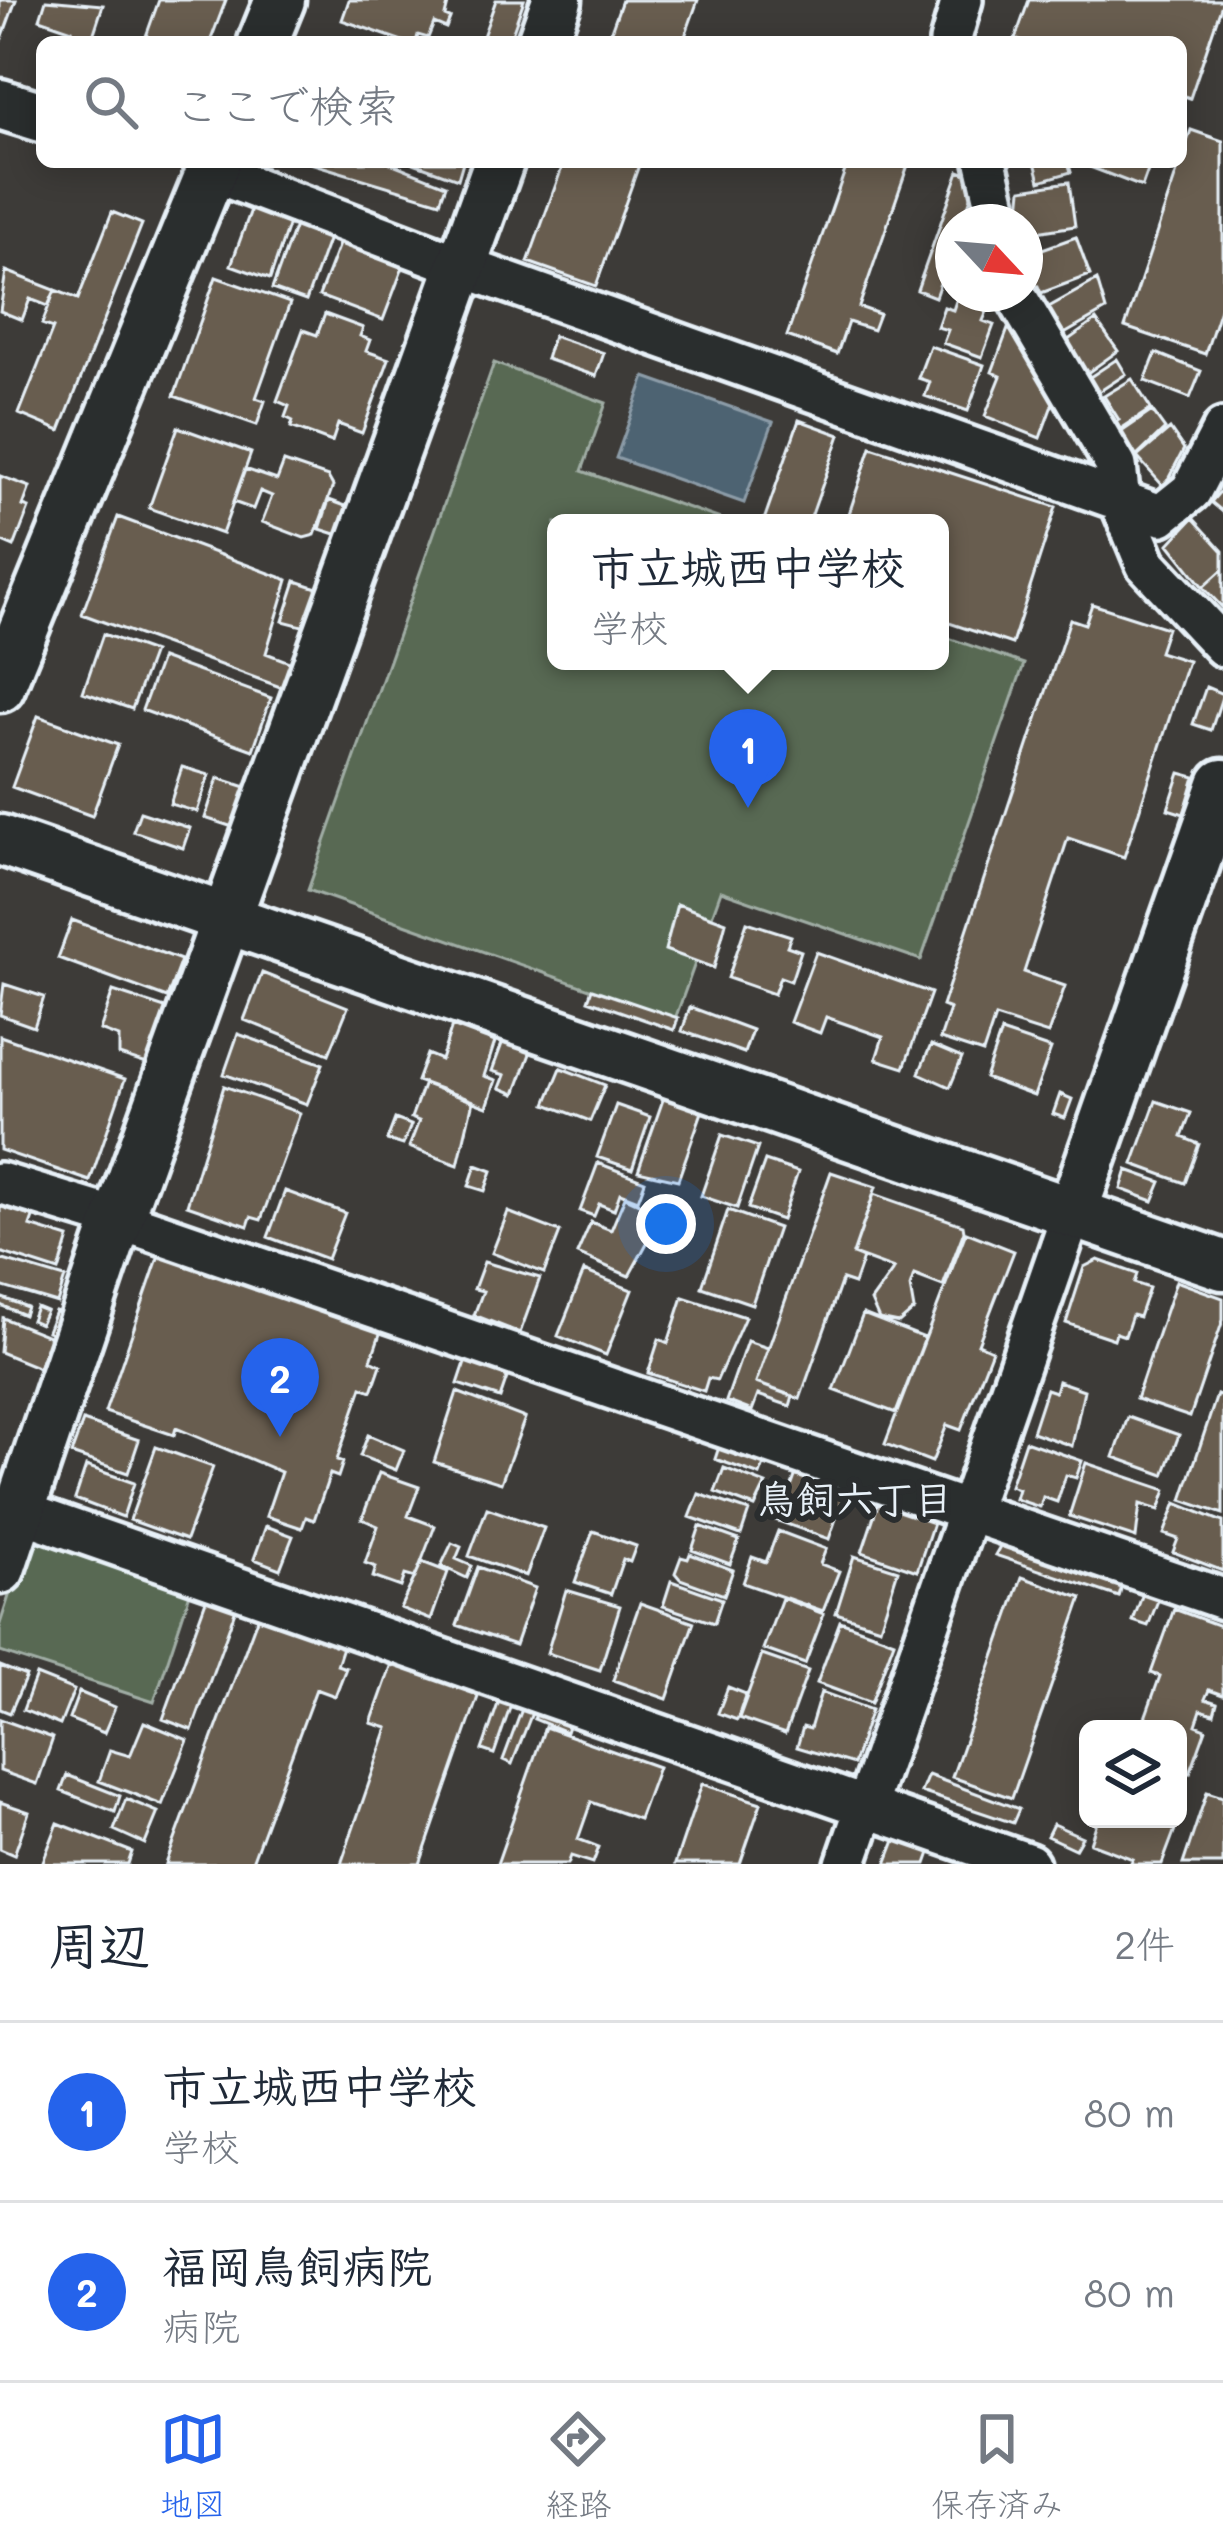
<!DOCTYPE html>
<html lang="ja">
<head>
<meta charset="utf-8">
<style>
	:root { --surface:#fff; --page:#f6f6f7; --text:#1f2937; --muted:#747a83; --line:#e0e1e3; --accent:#2563eb }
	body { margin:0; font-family:Mali,"Klee One",sans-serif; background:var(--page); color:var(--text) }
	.controls { position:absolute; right:36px; bottom:36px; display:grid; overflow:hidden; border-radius:18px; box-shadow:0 6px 30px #0003 }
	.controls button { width:108px; height:108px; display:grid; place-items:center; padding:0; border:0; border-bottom:3px solid var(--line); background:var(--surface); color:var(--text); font:60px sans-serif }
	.compass { position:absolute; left:935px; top:204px; width:108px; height:108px; border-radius:50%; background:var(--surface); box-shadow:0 6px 30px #0003; rotate:116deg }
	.you { position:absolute; left:666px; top:1224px; width:42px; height:42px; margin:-30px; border:9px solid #fff; border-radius:50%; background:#1a73e8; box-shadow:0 0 0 18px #1a73e833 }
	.badge { display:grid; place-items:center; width:78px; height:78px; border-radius:50%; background:var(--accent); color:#fff; font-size:39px; font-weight:700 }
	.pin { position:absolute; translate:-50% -99px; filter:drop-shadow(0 3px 6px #0008) }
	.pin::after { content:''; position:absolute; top:63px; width:42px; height:36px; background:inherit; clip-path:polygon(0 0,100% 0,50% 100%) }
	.popup { position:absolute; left:547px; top:514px; width:402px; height:156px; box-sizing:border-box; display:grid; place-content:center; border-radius:18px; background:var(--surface); filter:drop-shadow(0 3px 9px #0005); font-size:39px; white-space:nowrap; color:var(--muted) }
	.popup b { font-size:45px; color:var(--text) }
	.popup::after { content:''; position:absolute; left:50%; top:100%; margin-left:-24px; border:24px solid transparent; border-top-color:var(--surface) }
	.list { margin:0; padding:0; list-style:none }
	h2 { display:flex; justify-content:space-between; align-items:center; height:156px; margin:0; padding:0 48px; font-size:51px }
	h2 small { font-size:39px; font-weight:400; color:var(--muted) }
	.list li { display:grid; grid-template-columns:78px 1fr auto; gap:36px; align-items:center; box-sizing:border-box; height:180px; padding:0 48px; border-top:3px solid var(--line) }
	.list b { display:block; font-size:45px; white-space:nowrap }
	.list p { margin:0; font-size:39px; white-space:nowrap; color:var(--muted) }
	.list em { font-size:39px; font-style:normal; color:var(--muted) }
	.icon { flex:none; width:66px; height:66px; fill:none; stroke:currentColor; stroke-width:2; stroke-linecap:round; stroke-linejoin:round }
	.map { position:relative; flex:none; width:1223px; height:1864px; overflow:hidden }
	.search { position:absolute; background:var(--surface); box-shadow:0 6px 30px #0003; left:36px; right:36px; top:36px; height:132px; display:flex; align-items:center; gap:30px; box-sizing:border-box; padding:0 42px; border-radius:18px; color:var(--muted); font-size:45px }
	.sheet { height:516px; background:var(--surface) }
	nav { display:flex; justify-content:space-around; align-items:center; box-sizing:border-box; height:168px; border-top:3px solid var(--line); background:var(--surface); font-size:33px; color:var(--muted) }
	nav a { display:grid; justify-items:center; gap:6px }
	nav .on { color:var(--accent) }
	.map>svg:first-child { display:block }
</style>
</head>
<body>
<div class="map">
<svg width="1223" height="1864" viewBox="0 0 1223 1864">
	<rect width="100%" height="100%" fill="#3d3b38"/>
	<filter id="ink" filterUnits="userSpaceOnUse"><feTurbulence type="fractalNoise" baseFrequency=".00833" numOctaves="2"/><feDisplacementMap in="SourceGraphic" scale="24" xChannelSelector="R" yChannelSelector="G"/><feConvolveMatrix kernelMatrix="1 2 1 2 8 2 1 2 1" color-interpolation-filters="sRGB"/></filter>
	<g filter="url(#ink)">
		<path fill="#586952" stroke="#a0ada5" stroke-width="3" d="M494,363L606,403L582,471L732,523H556V661H940V635L1024,664L921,960L721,891L675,1019L308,890Z
			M30,1531L193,1584L154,1702L0,1652V1624Z"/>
		<path fill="#4e6472" stroke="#8c9ca8" stroke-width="3" d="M645,377L773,422L744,503L616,458Z"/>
		<path fill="#685d4f" stroke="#e8f1f8" stroke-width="3" d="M0,0H16L0,44Z
			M46,0L103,5L91,42H68L72,30L40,19Z
			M159,0H226L210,42H144Z
			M349,0H449L445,16L450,18L446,28L434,23L428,38L418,35L416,42H405L342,20Z
			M496,0H524L509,42H481Z
			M622,0H698L683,42H607Z
			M1029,0H1223V1L1190,98L1181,95V42H1024L1015,39Z
			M1191,130L1223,141V300L1205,354L1125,327Z
			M307,162H388L446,185L440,202Z
			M411,162H463L458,179Z
			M564,162H640L596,286L528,262Z
			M848,162H909L859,307L879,314L873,330L848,322L837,354L787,336Z
			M1035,162H1068L1071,172L1040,181Z
			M1077,162H1151L1142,187Z
			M959,171L978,178L962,222H953V248L935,297L917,290Z
			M1069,182L1075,226L1030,233L1027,219L1019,220L1022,189Z
			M252,207L290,220L270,279L231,265Z
			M112,212L142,224L60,431L19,414L53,328L42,324L55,290L78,299Z
			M296,223L330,235L306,301L272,289Z
			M1076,237L1090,275L1041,293L1038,286L1032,288L1028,254Z
			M341,239L405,262L383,320L319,296Z
			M6,271L55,290L48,306L30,299L22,320L0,311Z
			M216,277L290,303L256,398L265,401L257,425L174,396Z
			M1097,280L1106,310L1054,340L1047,308Z
			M955,294H990L986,306Z
			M957,298L988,309L983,321L994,325L982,357L943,343L948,330L937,327L944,307L953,310Z
			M325,314L363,328L360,336L370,340L366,351L389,359L362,433L338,424L332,442L291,427L293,421L285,417L289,406L277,401L303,330L317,335Z
			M1096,320L1118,351L1086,374L1064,343Z
			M1008,329L1026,339L1023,349L1038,354L1058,389L1040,438L985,416L1001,376L992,372Z
			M553,336L604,353L596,376L546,359Z
			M930,346L984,365L968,411L925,396L930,382L918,378Z
			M1156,353L1201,371L1190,398L1145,381Z
			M1117,359L1126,374L1091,397L1081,383Z
			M1132,379L1151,409L1113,434L1108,426L1119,420L1104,396Z
			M1152,411L1165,429L1135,458L1139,464H1130L1114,437Z
			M799,420L840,435L809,523H763Z
			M178,427L251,453L222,534L149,508Z
			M1170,429L1184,449L1164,487L1137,457Z
			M871,447L1056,507L1012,644L940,620V523H846Z
			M284,462L328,477L333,486L315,535L304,538L262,522L272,496L260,491L253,509L233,502L245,469L277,480Z
			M0,476L30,487L23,506L29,508L14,547L0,541Z
			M1223,488V512L1211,502Z
			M329,500L351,508L342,536L320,529Z
			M118,517L288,580L266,653L292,663L283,688L82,614Z
			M1193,518L1223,551V569L1203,587L1169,544Z
			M1223,569V608L1203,587Z
			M296,581L323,590L310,628L283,621Z
			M1092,604L1167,628L1159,652L1188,661L1124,857L1068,838L1024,972L1065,986L1048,1034L995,1017L983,1053L940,1039L950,1009L942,1006L1070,619L1085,624Z
			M103,634L153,652L132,709L83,692Z
			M161,658L271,698L253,750L142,710Z
			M1206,687L1223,694L1211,730L1193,724Z
			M38,716L118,745L92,816L12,787Z
			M182,767L209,775L197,812L170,804Z
			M1180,773L1195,777L1184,814L1168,809Z
			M218,778L249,788L236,828L205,818Z
			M140,812L190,828L183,848L133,831Z
			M677,904L726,922L714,968L665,950Z
			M72,920L181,960L167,998L58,958Z
			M747,922L791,936L787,946L801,951L791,981L780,977L774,994L728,978Z
			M816,952L931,993L904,1068L876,1059L883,1037L826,1017L820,1033L790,1022Z
			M262,973L348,1007L329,1054L244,1020Z
			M4,984L44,997L34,1027L0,1015Z
			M592,989L678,1018L674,1030L588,1000Z
			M113,991L171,1010L153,1066L119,1055V1037L100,1030Z
			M690,1007L752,1030L744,1053L682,1031Z
			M452,1026L495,1042L484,1076L496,1080L487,1107L417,1081L427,1054L441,1060Z
			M1001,1032L1051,1049L1034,1096L985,1078Z
			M238,1034L323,1064L307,1104L224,1074Z
			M0,1036L125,1079L90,1181L0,1150Z
			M503,1041L531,1051L515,1094L500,1088L505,1075L492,1071Z
			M931,1045L962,1058L950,1087L919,1073Z
			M561,1068L605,1085L590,1121L546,1104Z
			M424,1083L473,1101L458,1165L409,1147L419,1121L411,1118Z
			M224,1086L300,1113L261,1220L251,1217L248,1226L187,1205Z
			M665,1094L702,1112L678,1180L638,1171Z
			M1060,1094L1072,1099L1065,1118L1053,1114Z
			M1156,1101L1191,1113L1182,1137L1199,1144L1185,1183L1133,1164Z
			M616,1105L650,1117L632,1169L597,1157Z
			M395,1119L411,1125L403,1145L387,1140Z
			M722,1135L758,1147L737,1208L701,1196Z
			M765,1161L798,1172L782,1220L748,1208Z
			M598,1163L645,1181L638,1200L620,1193L614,1210L599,1204L594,1216L580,1211Z
			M476,1165L492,1171L485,1191L469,1186Z
			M1127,1170L1161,1182L1153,1201L1121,1189Z
			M831,1172L876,1187L853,1254L863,1258L854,1284L842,1280L800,1399L756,1383Z
			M285,1191L345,1213L327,1259L268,1237Z
			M874,1194L963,1225L964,1231L943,1286L914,1275L910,1287L914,1310L899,1323L879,1319L871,1301L894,1269L853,1254Z
			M0,1195L37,1206L30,1226L69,1238L59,1271L0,1252Z
			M625,1197L663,1214L629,1276L577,1254L591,1222L611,1230Z
			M728,1210L778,1228L752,1304L702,1287Z
			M508,1212L560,1232L544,1273L492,1253Z
			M966,1232L1014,1251L978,1344L992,1350L961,1430L947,1425L932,1462L885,1444Z
			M159,1255L381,1331L371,1360L381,1365L372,1391L362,1387L337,1460L343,1462L338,1477L330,1474L314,1520L306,1517L302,1528L266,1516L281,1472L176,1428L174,1435L105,1412Z
			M0,1259L65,1278L57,1303L0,1286Z
			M1098,1260L1137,1274L1134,1283L1149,1288L1139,1317L1132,1315L1125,1336L1116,1333L1114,1339L1066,1323L1084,1267Z
			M484,1262L540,1278L520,1333L474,1315L483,1291L474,1289Z
			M584,1271L632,1290L606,1355L558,1336Z
			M1176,1281L1223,1298V1320L1190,1417L1136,1399Z
			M0,1297L27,1307L24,1315L0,1305Z
			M683,1297L745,1317L717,1380L708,1378L704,1391L648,1373L659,1339L668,1343Z
			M36,1307L46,1311L40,1324L31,1320Z
			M55,1311L64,1314L56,1334L47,1331Z
			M863,1314L925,1338L896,1413L834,1390Z
			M3,1318L51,1337L39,1368L0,1352Z
			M747,1341L768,1348L756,1383L793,1396L790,1406L758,1395L752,1411L726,1401Z
			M469,1351L511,1366L500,1398L458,1384Z
			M1058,1381L1084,1390L1072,1446L1032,1432L1046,1389L1055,1392Z
			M457,1392L525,1418L501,1483L434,1462Z
			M1217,1395L1223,1397V1514L1182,1500Z
			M1128,1417L1179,1435L1164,1475L1114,1457Z
			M83,1421L139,1440L128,1473L71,1454Z
			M368,1435L404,1450L396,1470L360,1456Z
			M723,1435L769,1451L760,1475L715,1459Z
			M1025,1441L1082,1461L1076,1478L1066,1475L1057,1502L1043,1497L1040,1507L1015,1499L1018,1489L1010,1486Z
			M156,1447L213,1467L186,1540L130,1520Z
			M1086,1463L1166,1490L1159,1510L1140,1504L1136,1538L1069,1516Z
			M86,1466L134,1483L123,1517L75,1499Z
			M724,1468L766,1484L755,1507L715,1492Z
			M797,1471L847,1487L829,1539L767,1517L776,1492L788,1496Z
			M379,1473L419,1487L408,1516L435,1526L415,1578L405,1575L401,1587L373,1577L376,1567L365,1563L378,1526L362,1519Z
			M699,1494L749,1511L741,1535L690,1517Z
			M880,1498L935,1517L917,1571L862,1552Z
			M1176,1503L1223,1522V1571L1173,1552L1178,1539L1164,1534Z
			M487,1508L544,1528L526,1576L469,1556Z
			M266,1526L293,1536L280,1569L254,1559Z
			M700,1526L739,1540L730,1564L692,1550Z
			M593,1531L636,1546L630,1562L623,1559L611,1594L575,1582Z
			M778,1531L826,1549L820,1564L839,1571L823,1611L743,1583L752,1557L766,1562Z
			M1003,1541L1123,1583L1119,1597L995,1555Z
			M452,1543L461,1547L456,1559L472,1566L467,1578L441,1566Z
			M690,1554L733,1570L724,1595L680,1579L675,1573L681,1557L688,1559Z
			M854,1556L898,1570L880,1627L836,1613Z
			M422,1562L448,1572L431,1620L400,1608Z
			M478,1567L535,1588L515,1645L457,1625Z
			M1022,1577L1082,1598L1012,1798L952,1777Z
			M671,1581L722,1599L714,1623L663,1606Z
			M566,1590L620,1606L600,1670L547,1653Z
			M209,1592L238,1603L192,1730L163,1719Z
			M1143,1593L1159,1598L1148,1626L1133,1621Z
			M782,1598L824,1614L805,1664L763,1649Z
			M640,1603L694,1622L667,1699L613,1680Z
			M1174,1609L1223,1627V1695L1209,1690L1205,1699L1217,1703L1214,1714L1201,1710L1196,1725L1206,1729L1190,1773L1182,1771L1178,1783V1729H1141L1160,1676L1151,1673Z
			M258,1616L343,1647L337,1665L346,1668L335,1696L316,1689L252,1862L258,1864H166Z
			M840,1621L894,1641L871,1703L817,1683Z
			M762,1655L808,1671L785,1734L739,1718Z
			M393,1661L480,1691L420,1864H341L388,1728L371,1723Z
			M0,1666L26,1676L10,1713L0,1709Z
			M36,1675L74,1690L60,1725L23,1710Z
			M728,1687L746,1694L737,1720L718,1713Z
			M79,1692L115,1707L104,1733L69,1719Z
			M821,1692L871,1710L853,1764L797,1747L803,1727L810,1729Z
			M499,1701L511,1705L494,1754L482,1750Z
			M525,1701L535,1705L512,1764L503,1760Z
			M539,1709L571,1717L566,1732L534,1719Z
			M0,1719L53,1738L37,1784L0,1771Z
			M144,1722L188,1740L162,1805L99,1781L110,1750L130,1756Z
			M545,1727L658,1767L639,1819L591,1802L578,1839L599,1847L593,1863L571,1856L568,1864H497Z
			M67,1775L120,1796L115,1812L61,1791Z
			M928,1775L1019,1809L1013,1823L921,1792Z
			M702,1784L761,1803L740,1864H675Z
			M1207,1792L1223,1797V1864H1183Z
			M126,1799L158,1812L145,1844L114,1830Z
			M0,1802L29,1812L14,1855L0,1849Z
			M1178,1806L1183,1808L1162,1864H1130L1133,1859L1090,1843L1098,1819H1178Z
			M58,1823L132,1852L128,1864H42Z
			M1053,1824L1082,1837L1075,1849L1047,1836Z
			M896,1838L931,1850L926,1864H886Z"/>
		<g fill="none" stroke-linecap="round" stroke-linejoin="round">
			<g stroke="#e8f1f8" stroke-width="48">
				<path id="minor" d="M950,42L962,0
					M986,162L1000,222
					M211,171L461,266L1161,515L1191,491L1223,429
					M1015,294L1116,466L1120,501L1146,564L1223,646
					M0,1183L118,1219L1223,1599
					M19,1511L1029,1864
					M846,1864L1072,1213"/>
			</g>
			<g stroke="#e8f1f8" stroke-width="57">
				<path id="tertiary" d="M263,42L280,0
					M542,42L557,0
					M0,104L42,117
					M0,687L215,162
					M0,840L1223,1265
					M1072,1213L1223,784
					M0,1569L118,1219L499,162"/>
			</g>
			<use href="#minor" stroke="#2a2d2e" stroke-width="39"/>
			<use href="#tertiary" stroke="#2a2d2e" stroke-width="48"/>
		</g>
	</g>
	<g text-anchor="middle" stroke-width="12" stroke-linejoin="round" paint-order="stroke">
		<g font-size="39" font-weight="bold" fill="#e8f1f8" stroke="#2a2d2e">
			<text x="855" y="1513">鳥飼六丁目</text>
		</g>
	</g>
</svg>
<div class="controls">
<button><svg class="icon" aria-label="layers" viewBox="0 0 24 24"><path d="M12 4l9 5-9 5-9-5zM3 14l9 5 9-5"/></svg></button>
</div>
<svg class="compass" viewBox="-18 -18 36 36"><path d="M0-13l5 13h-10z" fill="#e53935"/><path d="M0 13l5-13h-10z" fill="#747a83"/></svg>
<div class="you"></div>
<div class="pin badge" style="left:748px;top:808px">1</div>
<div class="popup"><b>市立城西中学校</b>学校</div>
<div class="pin badge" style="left:280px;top:1437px">2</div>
<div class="search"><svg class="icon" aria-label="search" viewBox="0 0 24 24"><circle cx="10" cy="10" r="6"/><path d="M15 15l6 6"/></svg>ここで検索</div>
</div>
<section class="sheet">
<h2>周辺<small>2件</small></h2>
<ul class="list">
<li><span class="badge">1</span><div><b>市立城西中学校</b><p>学校</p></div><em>80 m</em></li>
<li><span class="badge">2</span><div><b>福岡鳥飼病院</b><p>病院</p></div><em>80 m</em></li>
</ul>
</section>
<nav>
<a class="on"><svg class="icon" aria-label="map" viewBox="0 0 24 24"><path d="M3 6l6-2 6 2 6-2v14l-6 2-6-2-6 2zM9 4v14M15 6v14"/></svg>地図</a>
<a><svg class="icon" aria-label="directions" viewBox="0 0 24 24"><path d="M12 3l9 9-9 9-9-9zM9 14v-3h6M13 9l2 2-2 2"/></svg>経路</a>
<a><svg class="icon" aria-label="saved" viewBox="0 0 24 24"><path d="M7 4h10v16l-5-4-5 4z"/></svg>保存済み</a>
</nav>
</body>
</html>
